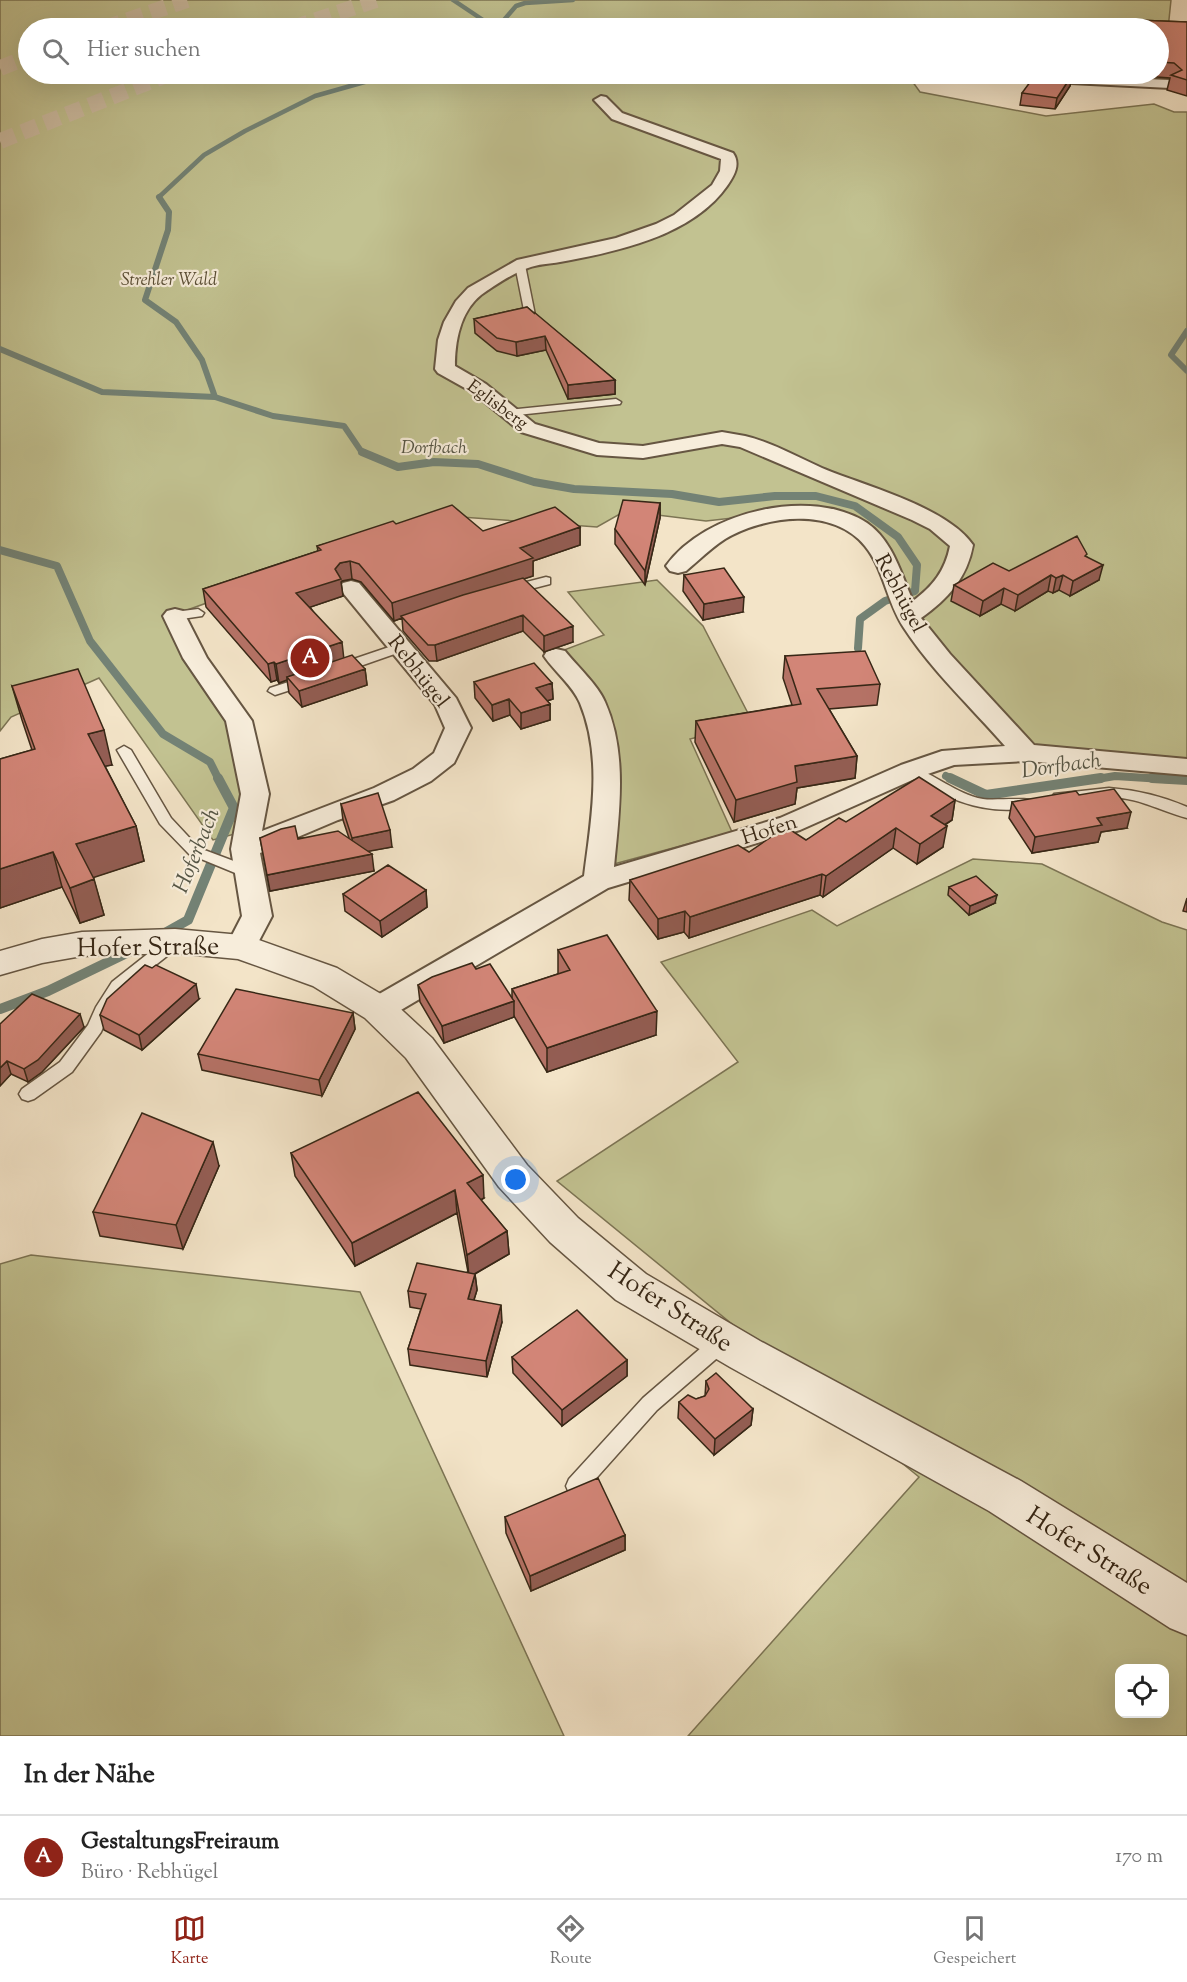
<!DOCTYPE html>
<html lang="de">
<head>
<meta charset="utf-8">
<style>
	:root { --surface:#fff; --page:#f2f2f2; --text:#222; --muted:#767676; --line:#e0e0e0; --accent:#8f2418 }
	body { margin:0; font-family:"Sorts Mill Goudy",serif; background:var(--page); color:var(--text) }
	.controls { position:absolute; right:18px; bottom:18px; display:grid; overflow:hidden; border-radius:12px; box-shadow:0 6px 24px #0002 }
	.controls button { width:54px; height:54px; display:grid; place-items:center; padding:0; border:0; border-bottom:2px solid var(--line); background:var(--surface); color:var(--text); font:30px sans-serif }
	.you { position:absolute; left:516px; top:1180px; width:21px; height:21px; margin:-15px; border:4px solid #fff; border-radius:50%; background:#1a73e8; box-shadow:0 0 0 9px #1a73e833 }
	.badge { display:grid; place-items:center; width:39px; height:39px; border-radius:50%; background:var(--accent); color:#fff; font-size:20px; font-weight:700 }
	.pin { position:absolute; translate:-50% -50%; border:3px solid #fff; box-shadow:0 2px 6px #0006 }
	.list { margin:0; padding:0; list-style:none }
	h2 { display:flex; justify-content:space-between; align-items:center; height:78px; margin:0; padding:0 24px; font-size:26px }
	h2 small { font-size:20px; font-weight:400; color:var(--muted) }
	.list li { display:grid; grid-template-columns:39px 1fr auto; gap:18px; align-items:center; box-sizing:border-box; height:84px; padding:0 24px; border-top:2px solid var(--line) }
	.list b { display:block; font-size:22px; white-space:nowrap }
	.list p { margin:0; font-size:20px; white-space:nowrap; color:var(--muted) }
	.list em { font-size:20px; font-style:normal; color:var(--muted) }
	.icon { flex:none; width:33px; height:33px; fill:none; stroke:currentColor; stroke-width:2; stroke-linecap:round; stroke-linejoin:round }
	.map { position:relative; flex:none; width:1187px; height:1736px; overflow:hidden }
	.search { position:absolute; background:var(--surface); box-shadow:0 6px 24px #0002; left:18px; right:18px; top:18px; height:66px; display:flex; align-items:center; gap:15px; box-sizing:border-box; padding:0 21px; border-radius:33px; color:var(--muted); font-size:22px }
	.sheet { height:162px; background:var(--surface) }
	nav { display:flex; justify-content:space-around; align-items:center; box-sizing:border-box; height:84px; border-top:2px solid var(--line); background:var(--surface); font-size:16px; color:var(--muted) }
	nav a { display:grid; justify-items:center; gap:3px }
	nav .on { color:var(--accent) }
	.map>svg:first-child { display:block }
</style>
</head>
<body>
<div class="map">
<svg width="1187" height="1736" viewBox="0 0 1187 1736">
	<rect width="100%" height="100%" fill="#f3e4c8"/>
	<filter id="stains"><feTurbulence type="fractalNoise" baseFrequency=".00333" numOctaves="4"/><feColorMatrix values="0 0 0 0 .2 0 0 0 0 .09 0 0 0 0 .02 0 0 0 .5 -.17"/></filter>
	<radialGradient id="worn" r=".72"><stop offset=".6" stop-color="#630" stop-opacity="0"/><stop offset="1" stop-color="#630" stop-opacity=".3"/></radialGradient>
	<path fill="#c2c291" stroke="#7c7454" stroke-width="1.5" fill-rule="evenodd" d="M0,0H1171L1168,29L28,28V74H907L920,92L1046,116L1154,104L1174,112H1187V764L1036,749L909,615L885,560L837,518L777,513L706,521L625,511L597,527L447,516L168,617L235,722L248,795L242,832L213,840L99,678L11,717L0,731Z
		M657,580L703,626L753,723L690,739L732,832L614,864L607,707L564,650L604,635L568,592Z
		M973,859L1042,864L1162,922L1187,930V1736H688L919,1477L557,1181L738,1062L661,962L812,910L837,926ZM1120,1668H1164V1714H1120Z
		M31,1255L360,1292L564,1736H0V1264Z"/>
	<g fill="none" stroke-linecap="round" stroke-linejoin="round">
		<path stroke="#738275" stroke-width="4.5" d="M453,0L495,28
			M497,28L516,6L525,3L573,0
			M160,199L159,197L204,155L245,131L315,96L393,74"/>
		<path stroke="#738275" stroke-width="6" d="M159,197L169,212L168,230L145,300L176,322L202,360L215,397L273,416L344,426L361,451L366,453
			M1187,331L1171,355L1187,371
			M0,349L102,392L215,397"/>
		<path stroke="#738275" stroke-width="8" d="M362,452L398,467L434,462L478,464L534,482L574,489L672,494L719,502L775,496H816L855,506L898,537L917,565L915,591L885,601L860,619L858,648
			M0,550L57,566L90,641L163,734L210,762L219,780
			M946,776L954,780
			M1091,780L1115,776L1179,780"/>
		<path stroke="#738275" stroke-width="10" d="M950,778L986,795L1101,778
			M1152,778L1187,780
			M163,934L188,920L234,808L218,778
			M0,1009L48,991L135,949"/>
		<path stroke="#cdbea4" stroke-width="16" stroke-dasharray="16 8" stroke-linecap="butt" d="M105,28L187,0
			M293,28L376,0
			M0,68L28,57
			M0,141L169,74"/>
		<g stroke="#665642" stroke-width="3">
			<path id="service" d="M520,262L525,265L535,315L530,318L525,315L515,265Z
				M616,399L621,402L620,404L508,416L503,413L508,410Z
				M546,577L550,578V584L511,594L505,590L507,587Z
				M198,609L204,613L202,616L175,620L169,616L175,612Z
				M401,643L407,647L406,650L346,671L341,672L334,668L336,665Z
				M307,676L312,677L314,680L312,683L275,695L268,691L270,688Z
				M124,746L131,750L171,818L199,848L255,869L258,873L255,877H245L189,854L160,824L117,750Z
				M910,767C935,773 955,794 983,799C995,801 1031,796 1037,803C1033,808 1027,808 1020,809C978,814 940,795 905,774L903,771L905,768Z
				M1109,788C1136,790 1162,796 1187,807V818C1157,810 1139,797 1106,797C1094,797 1058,805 1052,797L1054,794Z
				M175,936L181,937L183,941L181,945L124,990L111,1009L101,1032L72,1072L34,1099L28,1101L22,1099L19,1094L22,1089L60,1062L88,1025L96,1007L112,982L169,937Z
				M723,1332L730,1335L733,1341L730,1347L657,1410L583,1493L576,1496L569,1493L566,1486L569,1479L643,1398L716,1335Z"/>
		</g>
		<g stroke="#665642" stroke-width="4">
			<path id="minor" d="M967,74H1032L1170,80L1177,84L1170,88L974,78Z
				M601,96L606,97L622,113L733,153C741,164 734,176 727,186C692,236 616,252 560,262C549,264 538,264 528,268C515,272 492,287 481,295C460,312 455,342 455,366L486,384L535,424L599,443L643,446L722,432L745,436C771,442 797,457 822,468C865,486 947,507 973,545C967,578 948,599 921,618L950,654L1034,745L1187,759V775L1026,761L954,765L919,777L800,830L608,888L389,1017L378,1020L367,1017L362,1009L367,1001L584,876C591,820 603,758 580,703C573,686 554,671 544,656L547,651L556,649L565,651C576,665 598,685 605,702C628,754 619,812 614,867L780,818L901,765L942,751L1005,746C971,707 932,671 904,628C887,603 884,569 865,546C832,506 764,516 725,539C711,548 699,560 686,571L678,573L670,571L666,566C704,512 811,486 867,523C893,541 901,574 913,601C933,586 945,571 950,546L930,529L912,520L740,447L722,444L643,458L597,455L521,432L472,392L438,373L435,369L438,340L444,322L456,301L468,288L517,260L616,238L656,224L674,215L712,185L720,171L721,159L612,119L594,100Z
				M351,581L359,583L456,698L471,728L454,763L431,781L394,800L338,820L260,853L272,916L252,954L241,958L230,954L226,947L242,916L231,849L241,794L226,721L183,658L163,616L167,611L175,609L183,611L207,658L252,721L269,794L262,831L374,788L413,769L434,753L445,728L435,705L339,588L343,583Z"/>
		</g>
		<g stroke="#665642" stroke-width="3">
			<path id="tertiary" d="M175,929L241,935L253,938L337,968L391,1000L432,1038L527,1165L578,1218L646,1274L760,1341L1021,1481L1187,1583V1635L1170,1628L989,1511L730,1367L616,1300L550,1242L499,1187L406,1058L365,1018L313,986L238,959L175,953L82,956L42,963L0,975V951L42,939L82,932Z"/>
		</g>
		<use href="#service" fill="#f7eddb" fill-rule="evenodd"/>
		<use href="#minor" fill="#f7eddb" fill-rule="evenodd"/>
		<use href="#tertiary" fill="#f7eddb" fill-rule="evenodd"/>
	</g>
	<path fill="#b57266" stroke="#372716" stroke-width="1.5" d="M1110,19L1187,22V96L1167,90L1170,78L1115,74H1158V28H1108Z
		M1072,75L1070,86L1055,109L1020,105L1022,93Z
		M527,307L615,380V394L568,399L546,350L517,356L497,351L475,333L474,319Z
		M660,503V518L645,585L615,544V529Z
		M396,524L483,531L580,527V545L533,561V576L523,579L573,642L544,652L523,631L437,661H429L403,631L402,618L394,621L361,582L352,579L342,581L341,582L343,596L310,607L344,658L365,669L367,685L302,707L289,693L287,680L279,683L277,680L271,682L206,607L203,589L318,551L317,546Z
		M1087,557L1099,580L1070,596L1059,590L1053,593L1048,591L1015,611L1001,604L980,616L951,601L954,585L1009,571Z
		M684,575L743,612L703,620L683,591Z
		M785,656L880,684L877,705L829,709L857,756L855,778L797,788L795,804L734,822L695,742L696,721L792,705L783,678Z
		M474,682L552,683L553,699L547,701L550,704V720L521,729L510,715L493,721L475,698Z
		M12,686L112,765L105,766L136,826L144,861L93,877L104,915L80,923L62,887L0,908V759L32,750L22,720Z
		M1079,795L1127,828L1101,832L1098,842L1032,853L1009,818L1012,802Z
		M955,800L952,820L945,825L943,847L917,864L893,848L823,897L820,895L689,938L684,932L658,939L629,900L630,880L749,852L806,840L846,822Z
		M341,804L392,847L368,851L374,871L270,891L260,838H349L343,820Z
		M949,887L995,903L969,915L948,895Z
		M426,890L427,907L382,937L345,911L343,894Z
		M1187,898V912L1183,911Z
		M558,950L656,1035L547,1072L514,1016V1017L444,1043L420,1002L418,985L476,969L512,999V989L558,974Z
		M199,999L142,1050L104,1030L100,1015Z
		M353,1013L355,1029L322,1096L202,1070L198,1054Z
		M0,1024L84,1027L42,1072L28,1082L11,1074L0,1086Z
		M291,1153L484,1198L481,1200L507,1231L509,1254L475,1274L477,1290L474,1300L502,1322L487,1377L410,1365L408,1349L421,1309L410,1307L408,1291L468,1272L457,1213L355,1266L295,1176Z
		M219,1166L183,1249L100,1236L93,1212Z
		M512,1357L627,1360V1376L562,1426L513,1373Z
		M706,1381L753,1409L751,1425L714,1455L678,1418L679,1402L696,1399L705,1396Z
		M505,1517L625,1535V1550L531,1591L506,1533Z"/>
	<path fill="#935d53" stroke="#372716" stroke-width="1.5" d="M1072,75L1070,86L1055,109L1057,98Z
		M545,336L546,350L517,356L516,342Z
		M615,380V394L568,399V385Z
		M660,503V518L645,585V571Z
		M580,527V545L533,561V576L403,618L401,616L402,618L394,621L392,603L520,548Z
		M350,561L352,579L342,581L341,582L343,596L299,611L296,593L335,569L340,563Z
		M1103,565L1099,580L1070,596L1073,581Z
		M1051,575L1048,591L1015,611L1018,595Z
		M1063,575L1059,590L1053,593L1056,578Z
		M1004,588L1001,604L980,616L983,601Z
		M744,597L743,612L703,620L704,604Z
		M523,615V631L437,661L435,645Z
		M573,626V642L544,652V636Z
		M342,642L344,660L287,677V680L279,683L276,664Z
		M274,662L277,680L271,682L268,664Z
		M365,669L367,685L302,707L299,691Z
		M552,683L553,699L537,704L536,688Z
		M509,699L510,715L493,721L492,705Z
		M550,704V720L521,729V713Z
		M104,730L112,765L96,768L88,734Z
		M857,756L855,778L797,788L795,804L734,822L736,800L795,766Z
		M955,800L952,820L927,836L931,816Z
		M1131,812L1127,828L1101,832L1098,842L1032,853L1035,837L1097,818Z
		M136,826L144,861L86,880L76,844Z
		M947,826L943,847L917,864L920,844Z
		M896,828L893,848L823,897L826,876Z
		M390,830L392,847L354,854L352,838Z
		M53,852L62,887L0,908V869Z
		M372,854L374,871L270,891L267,875Z
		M822,874L820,895L689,938L690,917Z
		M94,879L104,915L80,923L70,888Z
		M426,890L427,907L382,937L380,921Z
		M997,895L995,903L969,915L970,906Z
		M685,911L684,932L658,939V919Z
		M196,984L199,999L142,1050L139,1035Z
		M514,1001V1017L444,1043L442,1026Z
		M657,1011L656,1035L547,1072V1048Z
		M353,1013L355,1029L322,1096L319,1080Z
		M80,1014L84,1027L42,1072L28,1082L24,1069Z
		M7,1061L11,1074L0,1086V1068Z
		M213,1142L219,1166L183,1249L176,1225Z
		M483,1175L484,1198L469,1206L467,1183Z
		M455,1190L457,1213L355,1266L352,1243Z
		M507,1231L509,1254L469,1277L467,1255Z
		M475,1274L477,1290L469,1315L468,1299Z
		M501,1305L502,1322L487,1377L486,1361Z
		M627,1360V1376L562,1426V1410Z
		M753,1409L751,1425L714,1455L715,1439Z
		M625,1535V1550L531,1591L530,1576Z"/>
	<path fill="#d28577" stroke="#372716" stroke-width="1.5" d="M1110,19L1187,22V80L1171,75L1182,70L1174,63L1158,62V28H1112Z
		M1036,74H1058L1072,75L1057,98L1022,93Z
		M527,307L535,314L534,312L615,380L568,385L545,336L516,342L497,338L474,319Z
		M623,500L660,503L645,571L615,529Z
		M452,505L483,531L555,507L580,527L520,548L533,558L392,603L359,564L350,561L340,563L335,569L341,579L296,593L342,642L276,664L274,662L268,664L203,589L321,550L317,546L393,521L396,524Z
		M1077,536L1087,554L1085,556L1103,565L1073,581L1063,575L1056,578L1051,575L1018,595L1004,588L983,601L954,585L993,563L1009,571Z
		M724,568L744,597L704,604L684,575Z
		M523,578L573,626L544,636L523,615L435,645H428L401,616L463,595Z
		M865,651L880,684L817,689L857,756L795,766L797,782L736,800L696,721L801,704L785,656Z
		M352,655L365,669L299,691L287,677Z
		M534,663L552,683L536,688L550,704L521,713L509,699L492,705L474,682Z
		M78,669L104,730L88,734L136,826L76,844L94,879L70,888L53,852L0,869V759L35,749L12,686Z
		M919,777L955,800L931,816L947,826L920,844L896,828L826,876L822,874L690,917L685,911L658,919L630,880L738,845L749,852L786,827L806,840L839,818L846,822Z
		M1114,789L1131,812L1097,818L1102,825L1035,837L1012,802L1076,791L1079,795Z
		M378,793L390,830L352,838L341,804Z
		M295,826L298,839L338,831L372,854L267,875L260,838L281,829Z
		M388,865L426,890L380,921L343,894Z
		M976,876L997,895L970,906L949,887Z
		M607,935L657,1011L547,1048L512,989L570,970L558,950Z
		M472,963L476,969L490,964L514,1001L442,1026L418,985L432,977Z
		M145,965L152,968L156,965L196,984L139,1035L100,1015L107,999Z
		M236,989L353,1013L319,1080L198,1054Z
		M32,994L80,1014L38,1060L24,1069L7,1061L0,1068V1024Z
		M418,1092L483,1175L467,1183L507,1231L467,1255L455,1190L352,1243L291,1153Z
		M142,1113L213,1142L176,1225L93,1212Z
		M417,1263L475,1274L468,1299L501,1305L486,1361L408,1349L426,1294L408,1291Z
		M577,1310L627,1360L562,1410L512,1357Z
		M716,1373L753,1409L715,1439L679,1402L688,1395L696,1399L705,1396L709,1389L706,1381Z
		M598,1478L625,1535L530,1576L505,1517Z"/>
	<g text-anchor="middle" stroke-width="4.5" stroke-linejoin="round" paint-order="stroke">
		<g font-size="18" font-style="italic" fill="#5a4e35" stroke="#f7eddb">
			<text x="169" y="285">Strehler Wald</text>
		</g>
		<g font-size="18" fill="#372716" stroke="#f7eddb">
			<text transform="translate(498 404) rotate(36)" y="6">Eglisberg</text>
		</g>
		<g font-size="18" font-style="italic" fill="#555545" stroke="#f7eddb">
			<text x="434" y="453">Dorfbach</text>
		</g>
		<g font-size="21" fill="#372716" stroke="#f7eddb">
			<text transform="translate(901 593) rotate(62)" y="7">Rebhügel</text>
			<text transform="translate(419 671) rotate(52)" y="7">Rebhügel</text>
			<text transform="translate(769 829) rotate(-18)" y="7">Hofen</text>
		</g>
		<g font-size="22" font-style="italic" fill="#555545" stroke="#f7eddb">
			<text transform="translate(1061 764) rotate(-8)" y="8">Dorfbach</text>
			<text transform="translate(195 850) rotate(-68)" y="8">Hoferbach</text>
		</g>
		<g font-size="26" fill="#372716" stroke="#f7eddb">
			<text transform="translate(148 946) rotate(-1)" y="9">Hofer Straße</text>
			<text transform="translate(671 1306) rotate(33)" y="9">Hofer Straße</text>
			<text transform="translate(1090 1550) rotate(32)" y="9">Hofer Straße</text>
		</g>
	</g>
	<rect width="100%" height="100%" filter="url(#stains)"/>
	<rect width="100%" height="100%" fill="url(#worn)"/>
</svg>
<div class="controls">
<button><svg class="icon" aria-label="locate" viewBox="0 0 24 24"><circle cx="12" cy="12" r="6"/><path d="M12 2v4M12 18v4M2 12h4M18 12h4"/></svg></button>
</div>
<div class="you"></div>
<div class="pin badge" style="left:310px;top:658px">A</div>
<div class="search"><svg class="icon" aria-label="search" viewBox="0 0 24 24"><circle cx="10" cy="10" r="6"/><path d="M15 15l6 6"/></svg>Hier suchen</div>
</div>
<section class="sheet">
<h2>In der Nähe<small></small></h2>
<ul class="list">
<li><span class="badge">A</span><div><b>GestaltungsFreiraum</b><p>Büro · Rebhügel</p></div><em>170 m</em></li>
</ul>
</section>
<nav>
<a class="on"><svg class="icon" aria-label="map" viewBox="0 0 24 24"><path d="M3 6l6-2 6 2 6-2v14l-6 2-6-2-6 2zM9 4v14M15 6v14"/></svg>Karte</a>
<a><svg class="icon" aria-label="directions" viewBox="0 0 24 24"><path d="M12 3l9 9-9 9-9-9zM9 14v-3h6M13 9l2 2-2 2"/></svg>Route</a>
<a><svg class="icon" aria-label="saved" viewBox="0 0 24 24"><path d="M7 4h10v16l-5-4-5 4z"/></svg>Gespeichert</a>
</nav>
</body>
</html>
